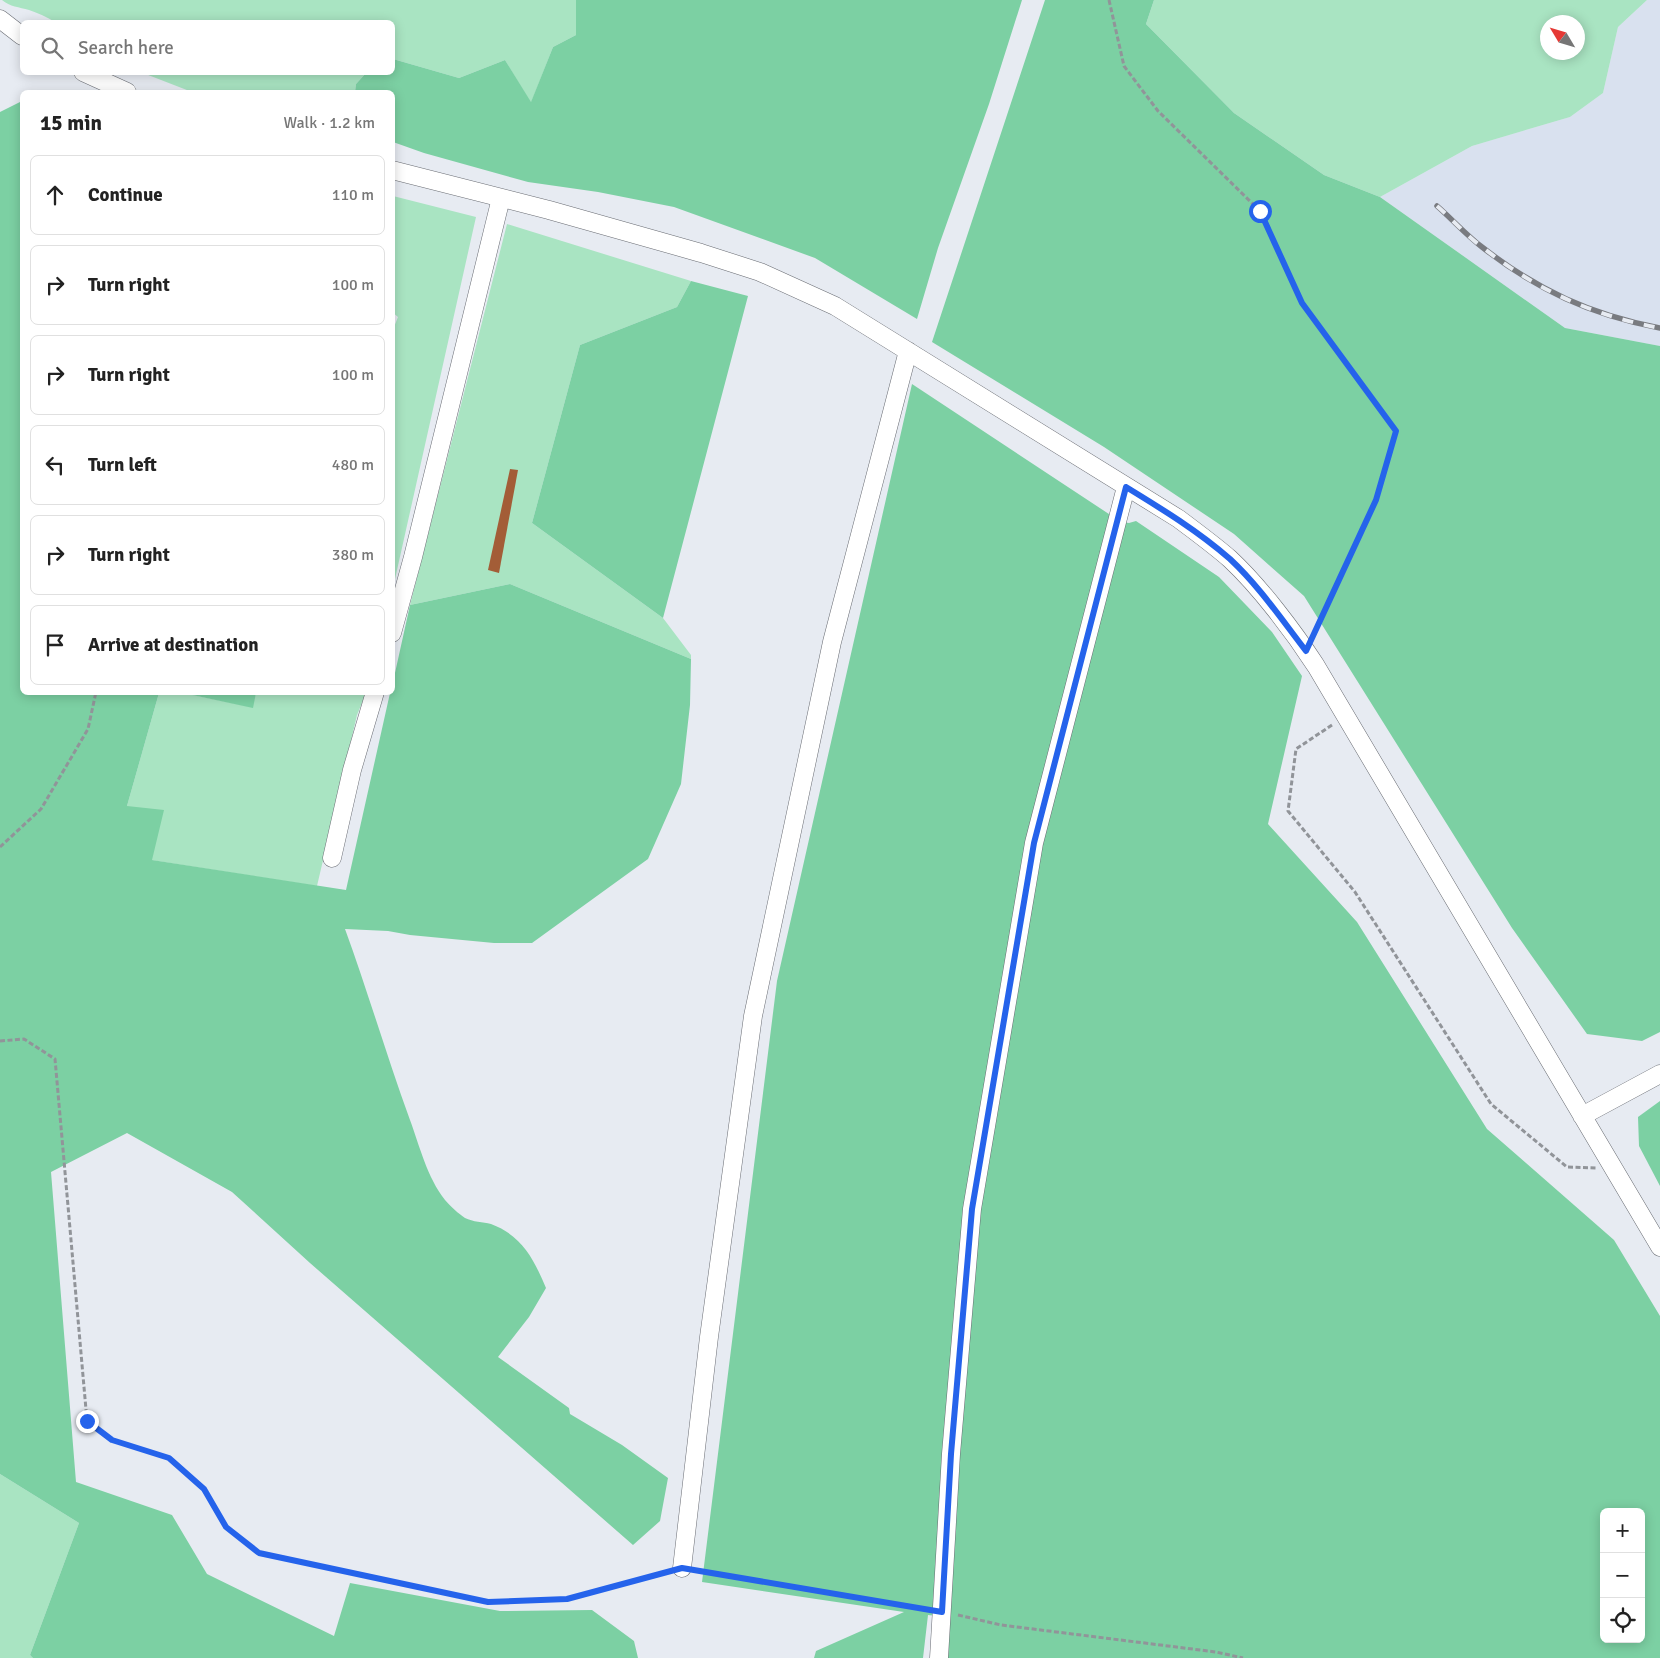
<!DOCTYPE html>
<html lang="en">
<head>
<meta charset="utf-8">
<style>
	:root { --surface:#fff; --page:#f2f2f2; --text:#222; --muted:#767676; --line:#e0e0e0 }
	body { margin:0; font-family:Signika,sans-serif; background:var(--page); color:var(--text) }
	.controls { position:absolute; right:15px; bottom:15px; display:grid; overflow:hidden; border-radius:8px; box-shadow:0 2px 12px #0003 }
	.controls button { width:45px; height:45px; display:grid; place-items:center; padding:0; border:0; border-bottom:1px solid var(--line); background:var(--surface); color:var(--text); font:25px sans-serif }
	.compass { position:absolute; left:1540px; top:15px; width:45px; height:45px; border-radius:50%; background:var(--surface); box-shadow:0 2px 12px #0003; rotate:308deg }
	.stop { position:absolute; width:15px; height:15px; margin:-11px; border:4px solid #2563eb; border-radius:50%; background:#fff }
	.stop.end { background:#2563eb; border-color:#fff; box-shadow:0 1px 5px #0008 }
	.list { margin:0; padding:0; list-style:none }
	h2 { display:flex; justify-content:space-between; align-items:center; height:65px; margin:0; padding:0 20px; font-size:21px }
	h2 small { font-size:16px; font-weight:400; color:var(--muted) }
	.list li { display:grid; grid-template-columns:32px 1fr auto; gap:15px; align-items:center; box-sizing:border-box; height:80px; margin:0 10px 10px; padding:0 10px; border:1px solid var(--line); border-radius:8px }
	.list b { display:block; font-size:19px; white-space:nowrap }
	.list em { font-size:16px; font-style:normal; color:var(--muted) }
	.icon { flex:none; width:28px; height:28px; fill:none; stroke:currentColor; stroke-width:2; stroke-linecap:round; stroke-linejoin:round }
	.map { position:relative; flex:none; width:1660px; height:1658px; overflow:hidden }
	.search { position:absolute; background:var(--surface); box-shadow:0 2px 12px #0003; left:20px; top:20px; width:375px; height:55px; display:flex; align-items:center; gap:12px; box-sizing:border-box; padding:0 18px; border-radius:8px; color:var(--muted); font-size:19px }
	.panel { position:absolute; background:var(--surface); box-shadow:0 2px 12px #0003; left:20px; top:90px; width:375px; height:605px; border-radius:8px }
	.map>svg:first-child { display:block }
</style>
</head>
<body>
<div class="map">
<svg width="1660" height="1658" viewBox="0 0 1660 1658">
	<rect width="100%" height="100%" fill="#e7ebf2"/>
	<path fill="#d9e1ef" d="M1647,0H1660V346L1565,328L1380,197L1472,146L1570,117L1603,93L1618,27Z"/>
	<path fill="#a9e4c2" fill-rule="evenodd" d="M2,0H576V35L553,47L531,103L505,60L459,78L393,59L392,22H55C47,17 38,13 29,10C19,7 10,7 2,0Z
		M1154,0H1647L1618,27L1603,93L1570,117L1472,146L1380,197L1324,175L1234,113L1146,24ZM1548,22H1578V52H1548Z
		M143,73H366L356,84L355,92H192Z
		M393,196L476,217L393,588L392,332L398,317L392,312Z
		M507,224L691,281L677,307L580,345L532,523L663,618L691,655V659L510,584L410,605Z
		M159,693H183L252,707L256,693H366L357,715L317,886L151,860L127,806Z
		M0,1474L79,1523L30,1655L33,1658H0Z"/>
	<path fill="#7cd0a3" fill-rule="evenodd" d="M576,0H1022L989,104L938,248L917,319L815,258L674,207L598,192L528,182L424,153L393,142L392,92H355L356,84L366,73L392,72L393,59L459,78L505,60L531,102L553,47L576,35Z
		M1045,0H1154L1146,24L1234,113L1324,175L1380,197L1565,328L1660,346V1032L1642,1041L1587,1034L1512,928L1304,596L1234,534L1104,447L932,342Z
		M22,101V692L159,693L127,806L164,810L152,860L346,890L390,693L392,692L393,682L410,605L510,584L691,659L690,705L681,784L648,859L532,943H494L410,935L388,931L345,929C368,992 387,1057 410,1120C420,1147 427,1177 445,1200C450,1206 459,1214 465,1218C473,1222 483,1222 491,1224C523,1236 534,1260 546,1288L529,1317L498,1357L569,1408L570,1414L622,1445L668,1478L660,1521L633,1545L310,1263L232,1192L127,1133L51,1172L76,1482L172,1515L207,1574L334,1636L350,1583L500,1611L592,1610L634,1641L638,1658H33L30,1655L79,1523L0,1474V112Z
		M691,281L748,296L663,618L532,523L580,345L677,307Z
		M912,384L1121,522L1129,523L1136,521L1219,577L1272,632L1302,676L1268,824L1357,922L1487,1129L1614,1240L1660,1316V1658H945V1617L928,1615L923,1658H814L816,1651L904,1612L702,1582L777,981ZM1604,1512H1641V1639H1604Z
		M183,693L256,692V693L253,708Z
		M1660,1101V1186L1639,1146L1638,1117Z"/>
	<path fill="#a35d37" d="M510,469L518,470L499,573L488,570Z"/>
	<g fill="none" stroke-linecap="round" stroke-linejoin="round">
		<g stroke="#696c73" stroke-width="19">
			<path id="minor" d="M0,19L22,36
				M83,72L127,92
				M392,170L549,210L701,253L760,272L835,306L1179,519C1196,532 1214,545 1230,559C1260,587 1294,632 1316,666L1660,1247
				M392,633L413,557L501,198
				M332,858L352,770L375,692
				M1582,1116L1660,1074
				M682,1568L709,1337L753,1016L832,642L908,351
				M939,1658L951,1454L972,1209L1034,843L1126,487"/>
		</g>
		<path stroke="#919499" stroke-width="3" stroke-dasharray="5 2.5" stroke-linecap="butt" d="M1109,0L1124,66L1158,111L1260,211L1302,303L1396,431L1376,500L1314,634
			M1332,725L1296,749L1288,811L1355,892L1491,1104L1567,1167L1596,1168
			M0,847L41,809L88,729L96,692
			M0,1041L24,1039L55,1059L87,1421L112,1440L169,1458L204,1489L226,1527L259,1553L488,1602L567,1599L669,1572
			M697,1571L927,1609
			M958,1615L1001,1625L1216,1652L1243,1658"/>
		<use href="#minor" stroke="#fff" stroke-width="18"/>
		<g stroke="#797b80" stroke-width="5.5">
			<path id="rail" d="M1437,206C1452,219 1466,235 1482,247C1537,290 1591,315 1660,328"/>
		</g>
		<use href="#rail" stroke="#e7ebf2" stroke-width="4" stroke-dasharray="11" stroke-linecap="butt"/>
	</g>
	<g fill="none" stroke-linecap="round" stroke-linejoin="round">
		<path stroke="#2563eb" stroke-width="6" d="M87,1421L112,1440L169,1458L204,1489L226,1527L259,1553L488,1602L567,1599L682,1568L942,1612L951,1454L972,1209L1034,843L1126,487C1162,509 1198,531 1230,559C1259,586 1282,620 1306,651L1376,500L1396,431L1302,303L1260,211"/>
	</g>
</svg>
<div class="controls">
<button>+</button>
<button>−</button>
<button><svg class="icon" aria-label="locate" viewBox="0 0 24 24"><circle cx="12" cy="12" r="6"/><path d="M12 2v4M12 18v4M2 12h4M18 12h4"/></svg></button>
</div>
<svg class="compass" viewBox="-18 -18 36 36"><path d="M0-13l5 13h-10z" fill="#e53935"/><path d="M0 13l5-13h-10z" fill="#767676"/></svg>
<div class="stop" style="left:1260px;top:211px"></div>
<div class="stop end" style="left:87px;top:1421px"></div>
<div class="search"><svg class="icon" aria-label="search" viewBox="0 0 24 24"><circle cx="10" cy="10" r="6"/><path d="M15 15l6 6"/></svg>Search here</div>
<section class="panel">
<h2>15 min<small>Walk · 1.2 km</small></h2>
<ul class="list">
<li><svg class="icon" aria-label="ahead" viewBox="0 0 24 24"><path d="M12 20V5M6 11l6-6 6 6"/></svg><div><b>Continue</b></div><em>110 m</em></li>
<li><svg class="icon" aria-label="right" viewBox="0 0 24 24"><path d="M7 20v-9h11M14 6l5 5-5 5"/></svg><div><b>Turn right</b></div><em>100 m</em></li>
<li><svg class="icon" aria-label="right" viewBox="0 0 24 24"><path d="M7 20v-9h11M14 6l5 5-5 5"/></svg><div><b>Turn right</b></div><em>100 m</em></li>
<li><svg class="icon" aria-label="left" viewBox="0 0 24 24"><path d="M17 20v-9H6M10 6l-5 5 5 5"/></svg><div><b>Turn left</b></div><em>480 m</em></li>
<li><svg class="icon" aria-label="right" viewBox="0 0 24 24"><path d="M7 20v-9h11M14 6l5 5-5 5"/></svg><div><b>Turn right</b></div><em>380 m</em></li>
<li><svg class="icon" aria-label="arrive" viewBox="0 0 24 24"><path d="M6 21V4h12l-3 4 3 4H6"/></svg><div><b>Arrive at destination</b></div></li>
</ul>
</section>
</div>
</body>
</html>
